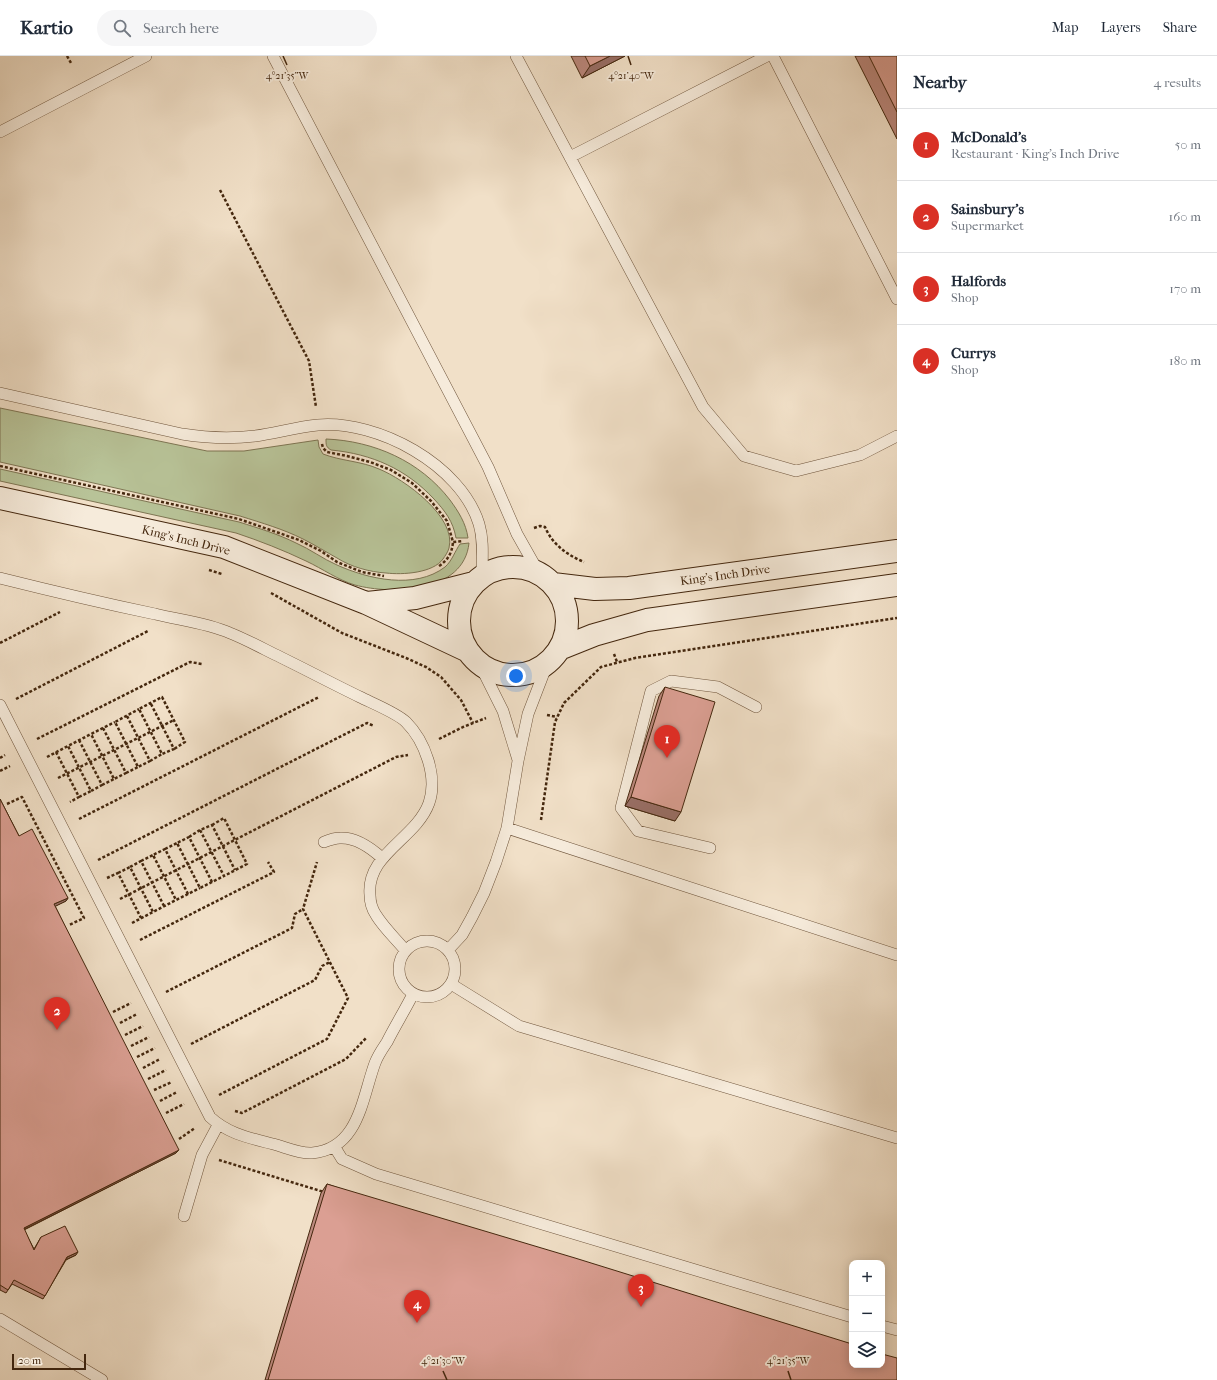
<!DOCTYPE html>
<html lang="en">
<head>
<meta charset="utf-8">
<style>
	:root { --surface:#fff; --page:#f6f6f7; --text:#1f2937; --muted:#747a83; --line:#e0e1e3; --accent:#d93025 }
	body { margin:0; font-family:"IM FELL French Canon",serif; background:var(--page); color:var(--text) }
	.controls { position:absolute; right:12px; bottom:12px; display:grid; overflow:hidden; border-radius:8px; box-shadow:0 2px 10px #0003 }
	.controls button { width:36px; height:36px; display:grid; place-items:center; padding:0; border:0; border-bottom:1px solid var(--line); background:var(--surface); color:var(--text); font:20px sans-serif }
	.scale { position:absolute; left:12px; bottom:10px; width:74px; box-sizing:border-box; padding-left:4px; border:2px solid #44270e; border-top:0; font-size:11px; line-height:14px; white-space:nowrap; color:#44270e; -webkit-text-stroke:3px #f6ebdb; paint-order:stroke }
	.you { position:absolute; left:516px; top:620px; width:14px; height:14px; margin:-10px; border:3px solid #fff; border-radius:50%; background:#1a73e8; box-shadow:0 0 0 6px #1a73e833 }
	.badge { display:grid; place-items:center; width:26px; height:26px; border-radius:50%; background:var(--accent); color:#fff; font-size:13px; font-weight:700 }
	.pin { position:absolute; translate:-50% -33px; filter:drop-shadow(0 1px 2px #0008) }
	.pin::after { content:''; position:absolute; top:21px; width:14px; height:12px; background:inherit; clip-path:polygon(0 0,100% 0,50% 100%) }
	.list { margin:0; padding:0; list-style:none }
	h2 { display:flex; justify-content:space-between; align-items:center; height:52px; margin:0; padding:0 16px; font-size:17px }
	h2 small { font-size:13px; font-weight:400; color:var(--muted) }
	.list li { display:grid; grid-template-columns:26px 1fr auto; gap:12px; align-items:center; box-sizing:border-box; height:72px; padding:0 16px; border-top:1px solid var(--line) }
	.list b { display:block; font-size:15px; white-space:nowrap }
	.list p { margin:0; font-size:13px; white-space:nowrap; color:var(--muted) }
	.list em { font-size:13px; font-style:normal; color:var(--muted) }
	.icon { flex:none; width:22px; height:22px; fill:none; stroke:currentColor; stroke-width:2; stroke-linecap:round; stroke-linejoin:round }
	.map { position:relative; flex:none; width:897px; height:1324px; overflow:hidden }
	header { display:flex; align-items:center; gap:24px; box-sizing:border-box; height:56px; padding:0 20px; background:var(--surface); border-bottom:1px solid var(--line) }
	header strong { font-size:19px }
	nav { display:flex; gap:22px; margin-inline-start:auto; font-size:14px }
	.search { width:280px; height:36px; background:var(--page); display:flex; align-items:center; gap:10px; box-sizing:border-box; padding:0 14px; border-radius:22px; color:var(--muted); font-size:15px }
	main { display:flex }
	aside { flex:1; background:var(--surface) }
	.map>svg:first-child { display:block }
</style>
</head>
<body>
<header>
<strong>Kartio</strong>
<div class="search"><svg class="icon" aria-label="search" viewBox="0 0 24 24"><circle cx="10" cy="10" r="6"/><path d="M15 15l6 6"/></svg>Search here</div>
<nav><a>Map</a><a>Layers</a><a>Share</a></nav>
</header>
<main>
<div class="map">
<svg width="897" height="1324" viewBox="0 0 897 1324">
	<rect width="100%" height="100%" fill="#f1e0c8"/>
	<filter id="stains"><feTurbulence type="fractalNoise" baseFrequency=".005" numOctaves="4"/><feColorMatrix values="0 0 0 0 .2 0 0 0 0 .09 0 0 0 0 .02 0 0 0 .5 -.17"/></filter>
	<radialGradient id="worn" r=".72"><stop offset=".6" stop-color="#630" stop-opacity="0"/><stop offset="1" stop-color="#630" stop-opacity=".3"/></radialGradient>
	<path fill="#b8c398" stroke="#7e7553" d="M0,352L207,395H244L318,384L319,391L323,398C341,405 361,405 379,413C404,423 457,461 449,492C448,496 445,500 443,503C433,517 403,519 386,517C370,516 351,511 337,502C326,496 315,489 303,483C283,473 262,467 240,460L0,406Z
		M326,383C374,385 420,405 450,444C458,455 466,467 468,482H456C453,465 445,455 434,443C406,413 372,398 331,394C326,391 326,389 326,383Z
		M0,413L239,466C258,472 278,478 296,487C310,493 323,503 337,509C368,523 415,534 445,511C452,505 455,495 460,488L469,487C464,537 392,539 355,529C338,524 323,513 306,505C283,494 260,485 236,477L0,425Z"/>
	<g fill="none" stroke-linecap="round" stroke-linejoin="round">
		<g stroke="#6f553c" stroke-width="12">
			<path id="lane" d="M273,0L488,411L517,478L539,517
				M516,0L703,351L744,400L796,415L860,399L897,380
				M773,0L897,243
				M0,76L146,0
				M570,101L767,0
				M0,337L182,378C207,382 230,383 255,380C276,377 297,371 318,369C378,364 461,409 479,468C484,485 482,502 482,520
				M0,522C52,535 103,547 155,558C179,564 207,567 230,577C245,583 260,591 274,598C303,612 331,627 360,641C372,647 397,657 406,666C425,685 438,721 429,747C416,783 366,798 370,839C370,846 372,853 376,859C384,872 396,883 405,894
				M480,609L503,655L518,704
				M0,649L210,1061C228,1078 250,1082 273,1088C285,1091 300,1098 312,1097C359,1093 362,1042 375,1007C378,999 383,992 387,986C395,970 405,954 413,938
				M507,772L897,899
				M324,786C329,784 335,782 340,782C356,781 371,792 382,802
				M710,792L638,775L621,752L651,635L671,625L718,631L756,651
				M399 913a28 28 0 1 1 56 0a28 28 0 1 1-56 0Z
				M448,894L462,879L472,861L484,837L496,806L507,772L518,705L528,658L548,606
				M451,928L519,970L897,1082
				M334,1090L342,1103L376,1118L852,1261
				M184,1160L202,1099L218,1069
				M0,1263L102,1324
				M882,1270L897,1274"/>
		</g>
		<g stroke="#44270e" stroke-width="24">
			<path id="secondary" d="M0,442L224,491L366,547L468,595
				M459 565a54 54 0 1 1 108 0a54 54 0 1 1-108 0Z
				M553,528L595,533L629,532L897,495
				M367,547L415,542L474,527
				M559,593L594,579L647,564L897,529"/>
		</g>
		<path stroke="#44270e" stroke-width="2.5" stroke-dasharray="3 2" stroke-linecap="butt" d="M67,0L71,7
			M220,134L309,305L316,351
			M322,388L323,392L327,396L347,400L370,406L391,414L412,427L431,445L447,465L453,486L463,485
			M0,410L239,463L299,484L321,495L337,506L362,516L384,520
			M534,472L540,470L545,471C552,488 567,499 584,506
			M439,510C448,504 452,497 453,486
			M209,514L222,518
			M271,537L342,577L406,602L426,611L441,621L461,644L473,667
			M0,587L60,556
			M614,598L617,606
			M16,643L148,575
			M151,648L174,693L162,698L139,653L162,641L185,686L174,693
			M547,659L557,661
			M127,660L150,705L138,711L115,666L139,653
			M103,672L126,717L114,723L91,678L115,666
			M37,683L190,606L202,608
			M439,683L463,671L486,662
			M79,684L102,729L91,735L68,690L91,678
			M56,696L79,741L70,746
			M47,701L68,690
			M0,702L5,699
			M150,705L162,698
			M0,715L10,710
			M126,717L138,711
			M58,722L174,664
			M102,729L114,723
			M79,741L91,735
			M7,748L22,741L84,862L69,869
			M79,763L319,641
			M541,764L555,666L564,647L601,611L635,602L897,562
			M212,769L224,762L247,808L224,820L200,774L212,769L235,814
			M189,781L200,774
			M165,793L177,787
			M98,804L367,667L374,670
			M141,805L153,799
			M118,817L130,811
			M107,822L118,817L141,862
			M212,826L189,781L177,787L200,832L224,820
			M188,838L165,793L153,799L176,844L200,832
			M120,843L396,701L408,699
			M164,850L141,805L130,811L153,856L176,844
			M132,867L153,856
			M140,884L274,816L268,806
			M166,936L292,872L295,858L303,853
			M113,956L131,947
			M120,967L137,958
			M125,979L143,970
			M191,988L315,924L322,910L330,906
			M131,990L149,981
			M137,1001L155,992
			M143,1012L160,1003
			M148,1023L166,1014
			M154,1034L172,1026
			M219,1039L327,983L348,942L303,853L317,806
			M160,1045L177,1036
			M235,1055L242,1057L346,1003L367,981
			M166,1057L184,1048
			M179,1083L195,1072
			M219,1104L324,1136"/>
		<use href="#lane" stroke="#f6ebdb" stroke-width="11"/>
		<use href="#secondary" stroke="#f6ebdb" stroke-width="22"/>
	</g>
	<path fill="#bc897e" stroke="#44270e" d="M571,0H625L582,22Z
		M855,0H897V83Z
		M665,631L675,765L625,750L659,640Z
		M0,743L19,780L68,842L66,845L55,850L176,1097L24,1174L34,1193L41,1181L76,1199L66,1204L43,1243L12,1228L6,1237L0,1234Z
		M327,1128L897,1324H265L321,1137Z"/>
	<path fill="#996f67" stroke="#44270e" d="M610,0H625L582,22L590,10Z
		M631,741L681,756L675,765L625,750Z
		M68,842L66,845L52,852L54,848Z
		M179,1094L176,1097L21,1175L24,1172Z
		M78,1196L76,1199L65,1204L67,1201Z"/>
	<path fill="#db9f93" stroke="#44270e" d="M585,0H610L590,10Z
		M869,0H897V56Z
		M665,631L715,646L681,756L631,741Z
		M0,743L19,780L32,773L68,842L54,848L179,1094L24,1172L34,1194L41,1181L65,1170L78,1196L67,1201L45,1240L14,1224L8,1234L0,1229Z
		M327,1128L575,1202L852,1288V1309H882V1298L897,1302V1324H268Z"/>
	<path fill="none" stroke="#44270e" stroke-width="1.5" d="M283,0L287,9M628,0L631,9M443,1315L447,1324M788,1315L791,1324"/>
	<g text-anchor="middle" stroke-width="3.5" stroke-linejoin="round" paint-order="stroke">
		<g font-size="12" fill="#44270e" stroke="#f6ebdb">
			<text transform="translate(186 484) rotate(14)" y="4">King's Inch Drive</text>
			<text transform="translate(725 519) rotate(-8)" y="4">King's Inch Drive</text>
		</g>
	</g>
	<g font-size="10" text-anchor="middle" fill="#44270e" stroke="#f6ebdb" stroke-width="3.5" stroke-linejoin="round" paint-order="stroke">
		<text x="287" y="23">4°21'35"W</text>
		<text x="631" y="23">4°21'40"W</text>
		<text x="443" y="1308">4°21'30"W</text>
		<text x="788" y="1308">4°21'35"W</text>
	</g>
	<rect width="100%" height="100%" filter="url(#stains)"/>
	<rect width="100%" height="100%" fill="url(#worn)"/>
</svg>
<div class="controls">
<button>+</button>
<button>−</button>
<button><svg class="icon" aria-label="layers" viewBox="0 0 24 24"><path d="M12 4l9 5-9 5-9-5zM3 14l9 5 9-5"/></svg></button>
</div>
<div class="scale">20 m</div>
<div class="you"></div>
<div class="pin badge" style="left:667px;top:702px">1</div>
<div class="pin badge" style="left:57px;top:974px">2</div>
<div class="pin badge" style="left:641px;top:1251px">3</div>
<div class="pin badge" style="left:417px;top:1267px">4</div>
</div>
<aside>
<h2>Nearby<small>4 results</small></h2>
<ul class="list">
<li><span class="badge">1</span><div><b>McDonald's</b><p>Restaurant · King's Inch Drive</p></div><em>50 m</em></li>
<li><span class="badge">2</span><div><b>Sainsbury's</b><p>Supermarket</p></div><em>160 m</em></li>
<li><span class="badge">3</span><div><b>Halfords</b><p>Shop</p></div><em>170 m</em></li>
<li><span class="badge">4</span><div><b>Currys</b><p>Shop</p></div><em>180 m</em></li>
</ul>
</aside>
</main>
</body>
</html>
